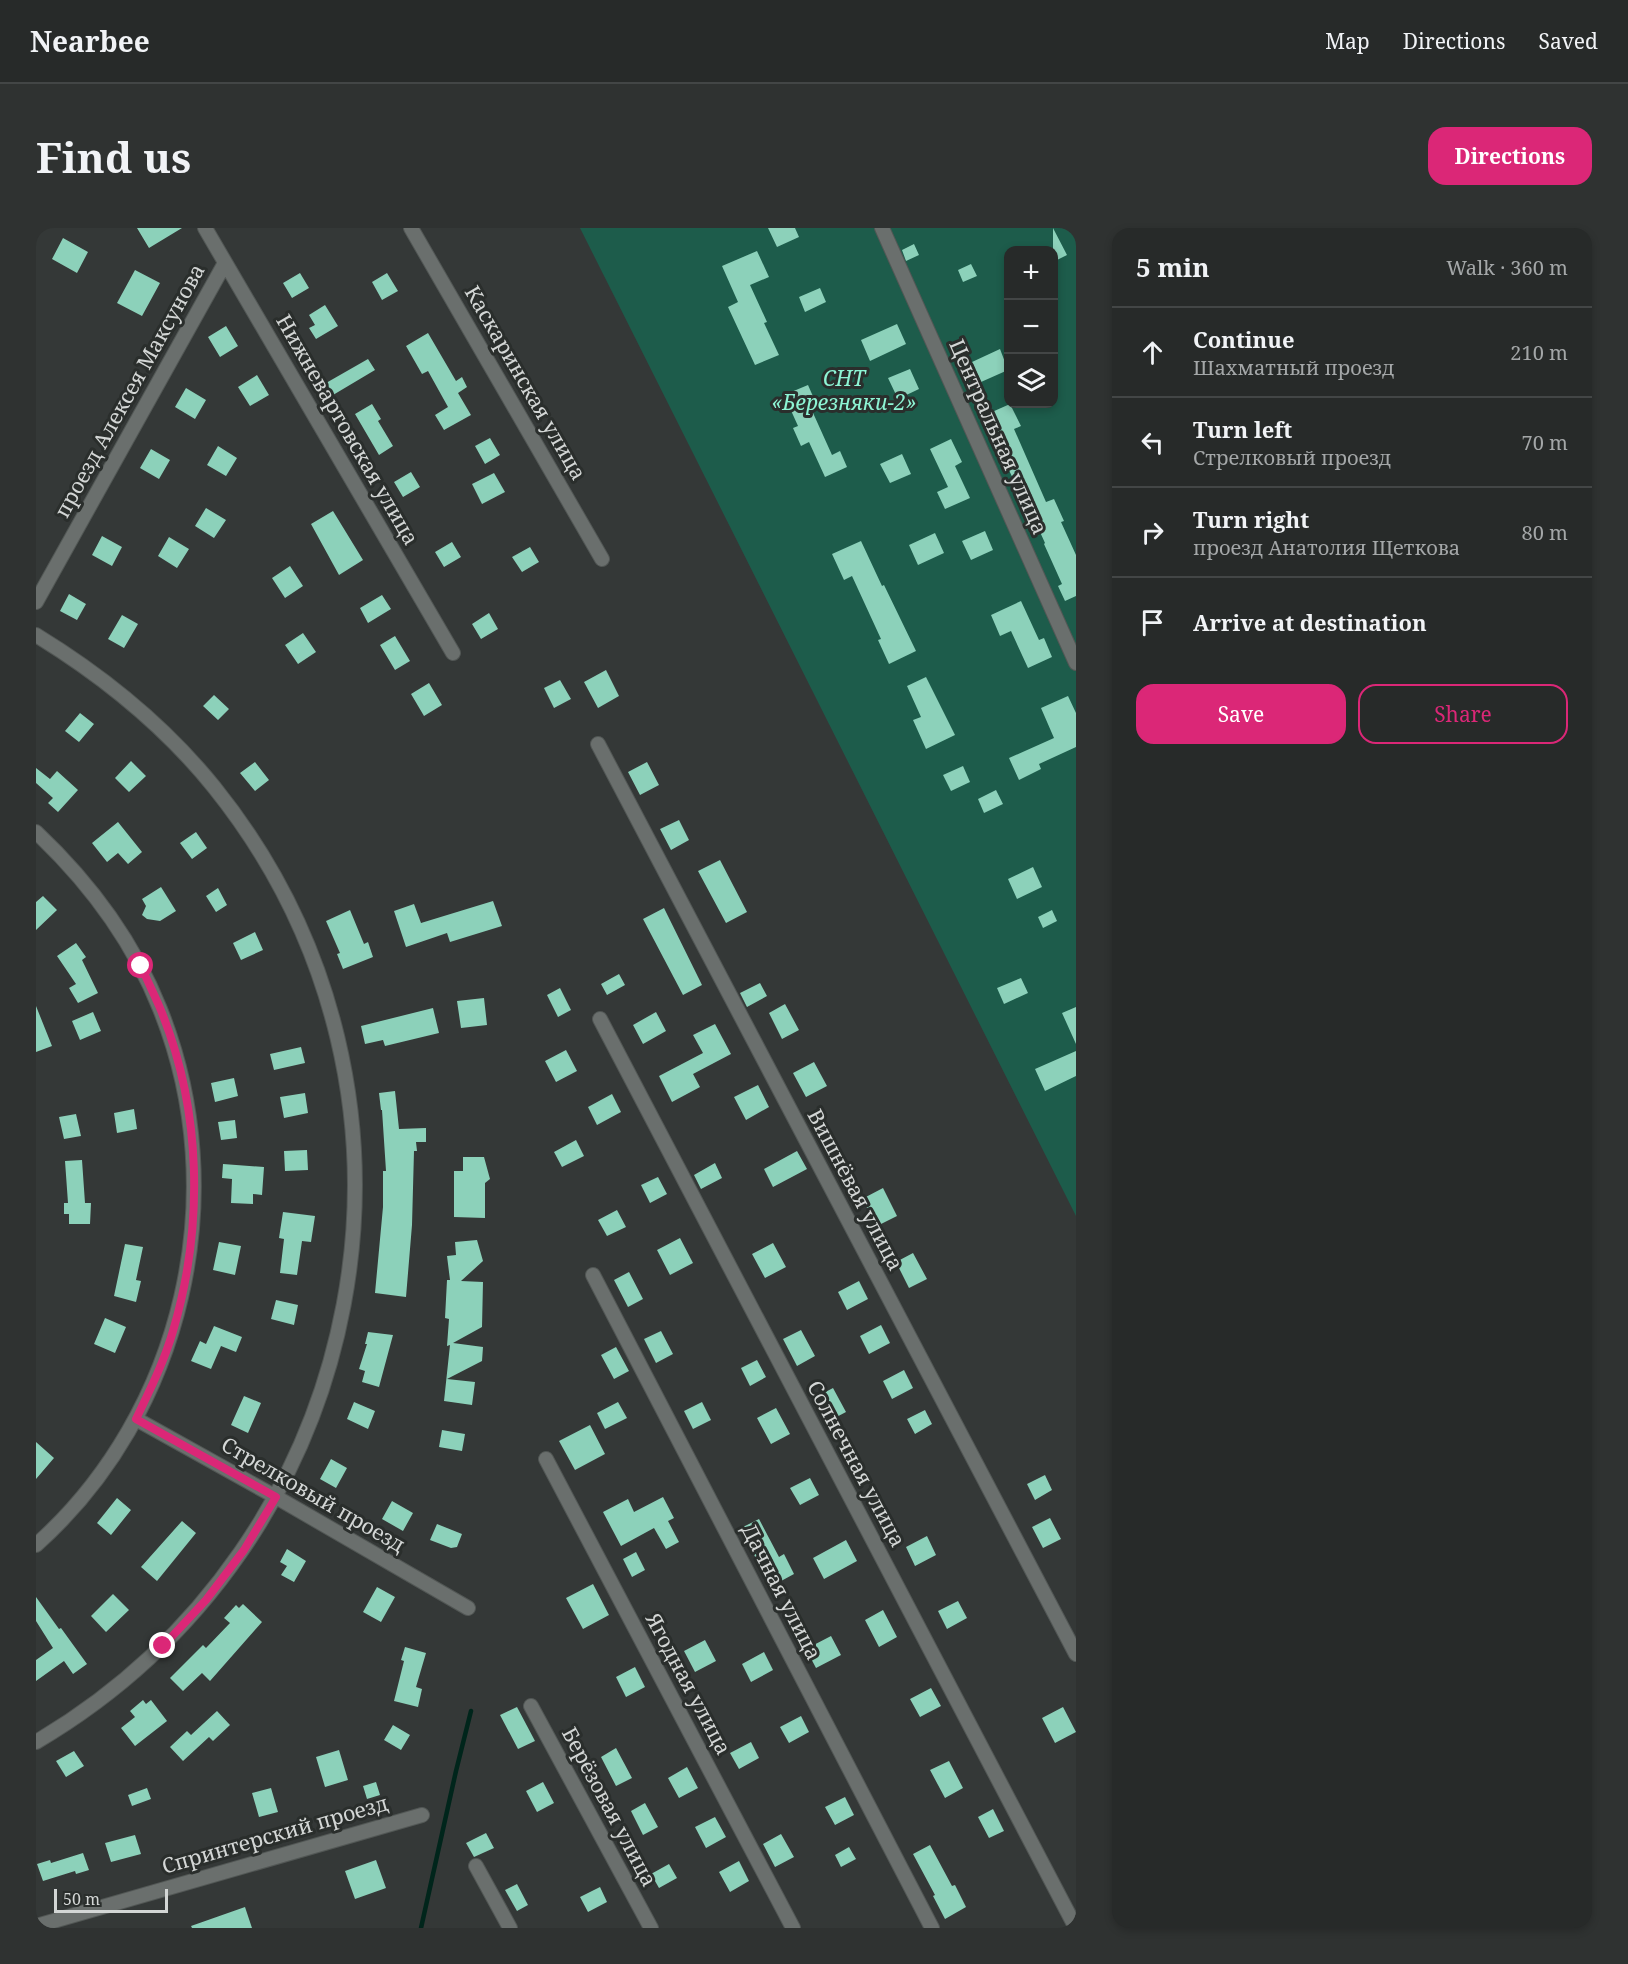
<!DOCTYPE html>
<html lang="en">
<head>
<meta charset="utf-8">
<style>
	:root { --surface:#272a29; --page:#2f3231; --text:#f1f3f6; --muted:#a4a7a8; --line:#434646; --accent:#db2777 }
	body { margin:0; font-family:"Noto Serif",serif; background:var(--page); color:var(--text) }
	.controls { position:absolute; right:18px; top:18px; display:grid; overflow:hidden; border-radius:12px; box-shadow:0 3px 9px #0003 }
	.controls button { width:54px; height:54px; display:grid; place-items:center; padding:0; border:0; border-bottom:2px solid var(--line); background:var(--surface); color:var(--text); font:30px sans-serif }
	.scale { position:absolute; left:18px; bottom:15px; width:114px; box-sizing:border-box; padding-left:6px; border:3px solid #d3d6d5; border-top:0; font-size:16px; line-height:21px; white-space:nowrap; color:#d3d6d5; -webkit-text-stroke:4px #2a2e2c; paint-order:stroke }
	.stop { position:absolute; width:18px; height:18px; margin:-14px; border:4px solid #db2777; border-radius:50%; background:#fff }
	.stop.end { background:#db2777; border-color:#fff; box-shadow:0 2px 6px #0008 }
	.list { margin:0; padding:0; list-style:none }
	h2 { display:flex; justify-content:space-between; align-items:center; height:78px; margin:0; padding:0 24px; font-size:26px }
	h2 small { font-size:20px; font-weight:400; color:var(--muted) }
	.list li { display:grid; grid-template-columns:39px 1fr auto; gap:18px; align-items:center; box-sizing:border-box; height:90px; padding:0 24px; border-top:2px solid var(--line) }
	.list b { display:block; font-size:22px; white-space:nowrap }
	.list p { margin:0; font-size:20px; white-space:nowrap; color:var(--muted) }
	.list em { font-size:20px; font-style:normal; color:var(--muted) }
	.actions { display:flex; gap:12px; padding:18px 24px }
	.actions a { flex:1; padding:14px 0; border:2px solid var(--accent); border-radius:18px; text-align:center; font-size:21px; color:var(--accent) }
	.actions .main { background:var(--accent); color:#fff }
	.icon { flex:none; width:33px; height:33px; fill:none; stroke:currentColor; stroke-width:2; stroke-linecap:round; stroke-linejoin:round }
	.map { position:relative; flex:none; width:1040px; height:1700px; overflow:hidden; border-radius:18px }
	header { display:flex; align-items:center; gap:36px; box-sizing:border-box; height:84px; padding:0 30px; background:var(--surface); border-bottom:2px solid var(--line) }
	header strong { font-size:28px }
	nav { display:flex; gap:33px; margin-inline-start:auto; font-size:21px }
	.intro { display:flex; align-items:center; justify-content:space-between; box-sizing:border-box; height:144px; padding:0 36px }
	h1 { margin:0; font-size:42px }
	.button { padding:15px 27px; border-radius:18px; background:var(--accent); color:#fff; font-size:21px; font-weight:700 }
	main { display:flex; gap:36px; padding:0 36px }
	aside { flex:1; background:var(--surface); border-radius:18px; box-shadow:0 3px 9px #0003 }
	.map>svg:first-child { display:block }
</style>
</head>
<body>
<header>
<strong>Nearbee</strong>
<nav><a>Map</a><a>Directions</a><a>Saved</a></nav>
</header>
<div class="intro"><h1>Find us</h1><a class="button">Directions</a></div>
<main>
<div class="map">
<svg width="1040" height="1700" viewBox="0 0 1040 1700">
	<rect width="100%" height="100%" fill="#343837"/>
	<path fill="#1d5c4b" fill-rule="evenodd" d="M544,0H1040V988ZM972,22H1017V176H972Z"/>
	<g fill="none" stroke-linecap="round" stroke-linejoin="round">
		<path stroke="#00251b" stroke-width="4.5" d="M385,1700L420,1543L435,1483"/>
	</g>
	<path fill="#8cd1ba" d="M101,0H146L113,20Z
		M732,0H759L763,9L741,19Z
		M1017,0L1031,27L1017,34Z
		M27,10L52,24L41,45L16,31Z
		M878,16L883,27L870,33L866,22Z
		M721,23L733,49L714,57L731,94L728,95L743,127L719,137L692,79L702,74L686,38Z
		M935,36L941,48L927,54L922,42Z
		M99,42L124,55L106,88L81,75Z
		M264,45L273,60L256,70L247,55Z
		M351,45L362,63L346,72L336,54Z
		M784,60L790,74L769,84L763,69Z
		M289,77L302,98L280,111L273,100L279,97L273,87Z
		M861,96L870,116L834,133L825,112Z
		M190,98L202,118L184,129L172,109Z
		M392,105L420,153L426,149L431,159L422,165L435,187L408,202L399,187L412,179L392,143L386,146L370,118Z
		M964,121L972,142L945,154L936,134Z
		M332,131L339,142L297,167L290,155Z
		M874,141L883,161L862,171L852,150Z
		M221,147L233,167L214,178L202,159Z
		M772,157L779,173L773,176L796,227L804,223L811,239L789,249L773,214L765,218L757,200L762,198L748,167Z
		M150,160L170,172L159,191L139,179Z
		M336,176L345,191L342,193L357,218L343,227L319,186Z
		M974,176L985,198L978,201L1010,274L1018,271L1028,293L1025,294L1040,327V368L1029,373L1022,358L1026,356L1008,316L1009,315L985,262L983,263L947,188Z
		M454,210L464,227L449,236L439,218Z
		M915,211L926,234L919,238L934,270L909,281L901,264L912,259L894,221Z
		M182,218L201,230L190,248L171,237Z
		M115,221L134,232L123,251L104,240Z
		M866,226L875,246L854,255L844,236Z
		M375,244L384,259L367,269L358,254Z
		M458,245L469,264L446,276L436,256Z
		M170,280L190,292L178,310L159,298Z
		M297,283L327,332L303,347L275,296Z
		M949,303L957,322L935,332L926,313Z
		M899,305L908,325L882,337L873,317Z
		M66,308L86,319L76,338L56,327Z
		M133,309L153,321L141,340L122,328Z
		M825,313L846,358L848,357L880,423L853,436L842,412L845,411L816,348L808,352L796,326Z
		M416,314L425,329L408,339L399,324Z
		M494,319L503,334L486,344L476,329Z
		M254,338L267,358L249,370L236,350Z
		M33,366L50,376L41,392L24,383Z
		M346,367L355,381L332,395L324,380Z
		M985,373L1003,412L1008,410L1016,429L992,440L975,403L964,408L955,387Z
		M453,385L462,401L445,411L436,396Z
		M86,387L102,396L88,420L72,411Z
		M267,405L280,424L262,436L249,417Z
		M359,408L374,433L359,442L344,417Z
		M570,442L583,468L562,480L548,454Z
		M890,449L919,507L890,521L877,492L885,489L871,458Z
		M524,452L535,471L518,480L508,460Z
		M393,455L406,477L388,488L375,466Z
		M178,467L193,481L182,492L167,478Z
		M1032,468L1040,485V519L1003,536L1005,541L983,552L973,530L1018,510L1005,480Z
		M44,485L58,496L43,514L29,503Z
		M95,533L110,548L93,564L79,550Z
		M219,534L233,552L219,563L204,545Z
		M611,534L623,557L604,567L592,544Z
		M927,538L934,554L915,563L907,547Z
		M0,540L14,551L21,543L42,562L22,584L12,575L17,570L0,555Z
		M960,562L967,576L948,585L942,571Z
		M643,592L653,612L635,622L624,601Z
		M82,594L106,624L92,636L82,625L71,634L56,615Z
		M160,604L171,620L156,631L144,615Z
		M684,632L711,684L690,695L662,643Z
		M997,639L1006,659L981,671L972,651Z
		M125,659L140,683L124,693L111,691L106,687L110,678L106,671Z
		M182,660L191,677L180,684L170,668Z
		M7,668L21,682L0,702V674Z
		M457,673L466,698L414,714L411,705L370,719L358,683L378,676L385,695Z
		M628,680L666,757L647,767L607,691Z
		M314,682L328,716L332,714L337,729L307,741L301,726L304,725L290,693Z
		M1016,682L1021,693L1007,700L1002,689Z
		M219,704L227,722L205,732L197,715Z
		M40,715L50,729L46,732L62,765L42,775L33,760L40,756L21,728Z
		M583,746L589,757L571,767L565,756Z
		M985,750L992,765L968,776L961,760Z
		M724,755L731,768L711,779L704,765Z
		M524,760L535,782L522,789L511,767Z
		M448,770L451,797L425,800L421,773Z
		M749,776L763,802L746,811L733,785Z
		M0,778L16,818L0,824Z
		M1040,779V816L1026,785Z
		M397,780L403,805L349,818L347,812L329,816L325,798Z
		M57,784L65,803L44,812L36,793Z
		M620,784L630,803L607,816L597,797Z
		M679,796L695,826L657,846L664,859L636,874L623,848L667,825L657,807Z
		M265,819L269,835L238,842L234,826Z
		M530,822L541,843L520,854L509,833Z
		M1040,823V848L1009,863L999,841Z
		M778,834L791,858L770,869L757,845Z
		M198,850L202,868L179,874L175,855Z
		M722,857L733,879L710,892L698,869Z
		M359,863L363,901L390,900V914H380L381,923H378L376,997L370,1069L339,1065L347,979V943H350L346,882H345L343,865Z
		M269,865L272,885L248,890L244,869Z
		M576,866L585,884L561,897L552,879Z
		M98,881L101,901L81,905L78,885Z
		M40,886L45,908L28,911L23,889Z
		M199,892L201,910L185,912L182,894Z
		M540,912L548,928L526,939L518,924Z
		M271,922L272,942L249,943L248,923Z
		M761,923L771,941L737,959L728,941Z
		M427,929H448L454,951L449,955V990L418,989V943H427Z
		M46,932L49,975H55L54,996H33V986H28V975H32L29,933Z
		M679,935L686,950L665,961L658,947Z
		M187,936L228,939L226,967L217,966V976L195,975L196,951L186,950Z
		M622,949L631,966L614,975L605,957Z
		M847,960L861,988L841,998L826,971Z
		M581,982L590,999L571,1008L562,992Z
		M247,984L279,988L275,1014L266,1013L261,1047L244,1045L248,1011L243,1010Z
		M644,1010L657,1035L634,1047L621,1022Z
		M441,1012L447,1033L425,1053L447,1054L446,1099L417,1115L447,1119L446,1133L411,1151L439,1154L436,1177L408,1173L414,1117L411,1118L413,1091L409,1090L411,1052H414L411,1028L420,1027L419,1014Z
		M183,1014L205,1018L199,1047L177,1042Z
		M737,1015L750,1039L729,1050L716,1026Z
		M89,1016L107,1019L100,1052L105,1053L100,1074L78,1068Z
		M877,1025L891,1051L873,1060L860,1034Z
		M593,1044L607,1071L592,1079L578,1052Z
		M823,1053L832,1071L811,1082L802,1064Z
		M240,1072L262,1077L258,1097L235,1091Z
		M69,1090L90,1099L79,1125L58,1116Z
		M845,1097L854,1115L833,1126L824,1108Z
		M178,1098L206,1109L200,1124L185,1118L175,1141L155,1133L164,1113L170,1116Z
		M765,1102L779,1128L761,1138L747,1111Z
		M625,1103L637,1126L620,1135L608,1111Z
		M332,1104L357,1107L343,1159L326,1154L329,1143L323,1141L331,1116H329Z
		M580,1119L593,1143L578,1151L565,1127Z
		M721,1132L730,1149L714,1158L705,1140Z
		M868,1142L877,1160L856,1171L847,1153Z
		M797,1160L810,1184L793,1193L780,1169Z
		M208,1168L225,1175L212,1205L195,1197Z
		M318,1174L339,1183L332,1201L311,1191Z
		M582,1174L591,1190L569,1201L561,1185Z
		M666,1174L675,1192L657,1201L648,1183Z
		M740,1180L754,1206L735,1216L721,1190Z
		M889,1182L896,1196L879,1206L871,1191Z
		M554,1197L569,1226L539,1242L523,1213Z
		M406,1202L429,1206L426,1223L403,1219Z
		M0,1214L18,1230L0,1251Z
		M295,1231L311,1240L300,1260L284,1251Z
		M1009,1247L1016,1262L999,1272L991,1256Z
		M774,1250L783,1267L764,1277L754,1260Z
		M627,1269L638,1290L632,1293L643,1314L630,1321L618,1300L585,1318L567,1284L592,1271L598,1284Z
		M81,1270L95,1282L75,1307L61,1295Z
		M356,1273L377,1285L367,1303L346,1291Z
		M1014,1290L1025,1311L1007,1320L996,1299Z
		M723,1291L743,1329L748,1326L758,1346L734,1359L705,1300Z
		M146,1293L160,1305L121,1353L105,1339Z
		M401,1296L426,1306L421,1319L415,1320L394,1312Z
		M891,1308L900,1327L879,1338L870,1319Z
		M810,1312L821,1333L788,1351L777,1330Z
		M251,1321L270,1333L258,1354L245,1347L251,1338L244,1334Z
		M600,1324L609,1342L596,1349L587,1331Z
		M557,1356L573,1387L547,1401L530,1370Z
		M341,1359L359,1369L345,1394L327,1384Z
		M77,1366L93,1382L70,1404L55,1388Z
		M0,1369L23,1401L25,1400L51,1436L37,1446L28,1433L0,1453V1432L17,1420L0,1393Z
		M922,1373L931,1390L911,1401L902,1383Z
		M207,1376L226,1394L174,1453L166,1445L147,1463L134,1450L167,1417L170,1420L194,1395L188,1390L200,1377L203,1380Z
		M847,1382L861,1409L843,1419L829,1392Z
		M795,1408L805,1427L780,1440L770,1421Z
		M669,1412L680,1433L659,1444L648,1423Z
		M369,1419L390,1425L380,1459L386,1461L382,1479L358,1473L368,1433L365,1432Z
		M728,1424L737,1442L715,1454L706,1436Z
		M599,1439L609,1459L590,1469L580,1449Z
		M895,1460L905,1478L884,1489L874,1471Z
		M107,1472L110,1476L115,1472L131,1493L99,1518L85,1500L99,1489L94,1483Z
		M481,1479L499,1513L482,1521L464,1487Z
		M1027,1479L1040,1504L1019,1515L1006,1490Z
		M181,1483L194,1497L177,1513L173,1509L147,1533L134,1519L151,1503L155,1507Z
		M765,1488L773,1504L753,1515L744,1499Z
		M357,1497L374,1507L365,1522L348,1512Z
		M715,1514L723,1530L703,1541L694,1525Z
		M580,1520L596,1550L580,1558L565,1529Z
		M303,1522L312,1552L289,1559L280,1529Z
		M38,1523L48,1538L30,1549L20,1533Z
		M913,1533L927,1560L909,1570L894,1542Z
		M651,1539L662,1560L643,1570L632,1550Z
		M340,1554L344,1567L331,1571L327,1558Z
		M507,1554L518,1575L501,1584L490,1563Z
		M111,1560L115,1571L96,1578L92,1567Z
		M235,1560L242,1584L223,1589L216,1565Z
		M809,1569L818,1587L799,1597L789,1579Z
		M609,1575L622,1599L607,1607L595,1583Z
		M957,1581L968,1603L953,1610L942,1589Z
		M679,1589L690,1609L670,1620L659,1599Z
		M450,1605L458,1620L438,1629L430,1615Z
		M745,1606L758,1629L739,1639L727,1616Z
		M99,1607L105,1626L75,1634L69,1615Z
		M894,1617L916,1658L919,1657L930,1679L909,1691L897,1668L899,1667L877,1626Z
		M813,1619L820,1631L805,1639L799,1627Z
		M47,1625L53,1642L40,1646L39,1643L7,1653L1,1636L14,1632L15,1635Z
		M340,1632L350,1660L319,1671L309,1643Z
		M703,1633L713,1653L694,1664L683,1644Z
		M633,1636L641,1650L623,1660L615,1646Z
		M481,1656L492,1677L481,1683L469,1662Z
		M564,1659L571,1674L552,1684L544,1669Z
		M209,1679L216,1700H156L155,1698Z"/>
	<g fill="none" stroke-linecap="round" stroke-linejoin="round">
		<g stroke="#525755" stroke-width="16">
			<path id="street" d="M169,0L417,425
				M375,0L566,331
				M846,0L1040,435
				M0,374L189,35
				M0,407C67,448 128,497 178,559C424,865 337,1316 0,1514
				M562,516L1040,1426
				M0,604C53,654 97,713 124,781C198,965 148,1185 0,1317
				M564,791L1040,1700
				M557,1047L896,1700
				M100,1191L240,1269L432,1380
				M510,1231L757,1700
				M495,1478L615,1700
				M440,1638L474,1700
				M0,1698L386,1587"/>
		</g>
		<use href="#street" stroke="#6a6f6d" stroke-width="14"/>
	</g>
	<g fill="none" stroke-linecap="round" stroke-linejoin="round">
		<path stroke="#db2777" stroke-width="8" d="M105,738C111,752 118,766 124,780C166,882 168,998 137,1103C128,1134 114,1162 100,1191L240,1269L208,1322L170,1372L127,1418"/>
	</g>
	<g text-anchor="middle" stroke-width="6" stroke-linejoin="round" paint-order="stroke">
		<g font-size="21" font-style="italic" fill="#8df4d4" stroke="#2a2e2c">
			<text x="808" y="158">СНТ<tspan x="808" dy="24">«Березняки-2»</tspan></text>
		</g>
		<g font-size="21" fill="#d3d6d5" stroke="#2a2e2c">
			<text transform="translate(489 155) rotate(60)" y="7">Каскаринская улица</text>
			<text transform="translate(94 163) rotate(-61)" y="7">проезд Алексея Максунова</text>
			<text transform="translate(311 202) rotate(60)" y="7">Нижневартовская улица</text>
			<text transform="translate(962 209) rotate(66)" y="7">Центральная улица</text>
			<text transform="translate(819 962) rotate(62)" y="7">Вишнёвая улица</text>
			<text transform="translate(820 1236) rotate(62)" y="7">Солнечная улица</text>
			<text transform="translate(277 1267) rotate(30)" y="7">Стрелковый проезд</text>
			<text transform="translate(745 1364) rotate(63)" y="7">Дачная улица</text>
			<text transform="translate(652 1456) rotate(62)" y="7">Ягодная улица</text>
			<text transform="translate(573 1579) rotate(62)" y="7">Берёзовая улица</text>
			<text transform="translate(239 1607) rotate(-16)" y="7">Спринтерский проезд</text>
		</g>
	</g>
</svg>
<div class="controls">
<button>+</button>
<button>−</button>
<button><svg class="icon" aria-label="layers" viewBox="0 0 24 24"><path d="M12 4l9 5-9 5-9-5zM3 14l9 5 9-5"/></svg></button>
</div>
<div class="scale">50 m</div>
<div class="stop" style="left:105px;top:738px"></div>
<div class="stop end" style="left:127px;top:1418px"></div>
</div>
<aside>
<h2>5 min<small>Walk · 360 m</small></h2>
<ul class="list">
<li><svg class="icon" aria-label="ahead" viewBox="0 0 24 24"><path d="M12 20V5M6 11l6-6 6 6"/></svg><div><b>Continue</b><p>Шахматный проезд</p></div><em>210 m</em></li>
<li><svg class="icon" aria-label="left" viewBox="0 0 24 24"><path d="M17 20v-9H6M10 6l-5 5 5 5"/></svg><div><b>Turn left</b><p>Стрелковый проезд</p></div><em>70 m</em></li>
<li><svg class="icon" aria-label="right" viewBox="0 0 24 24"><path d="M7 20v-9h11M14 6l5 5-5 5"/></svg><div><b>Turn right</b><p>проезд Анатолия Щеткова</p></div><em>80 m</em></li>
<li><svg class="icon" aria-label="arrive" viewBox="0 0 24 24"><path d="M6 21V4h12l-3 4 3 4H6"/></svg><div><b>Arrive at destination</b></div></li>
</ul>
<div class="actions"><a class="main">Save</a><a>Share</a></div>
</aside>
</main>
</body>
</html>
